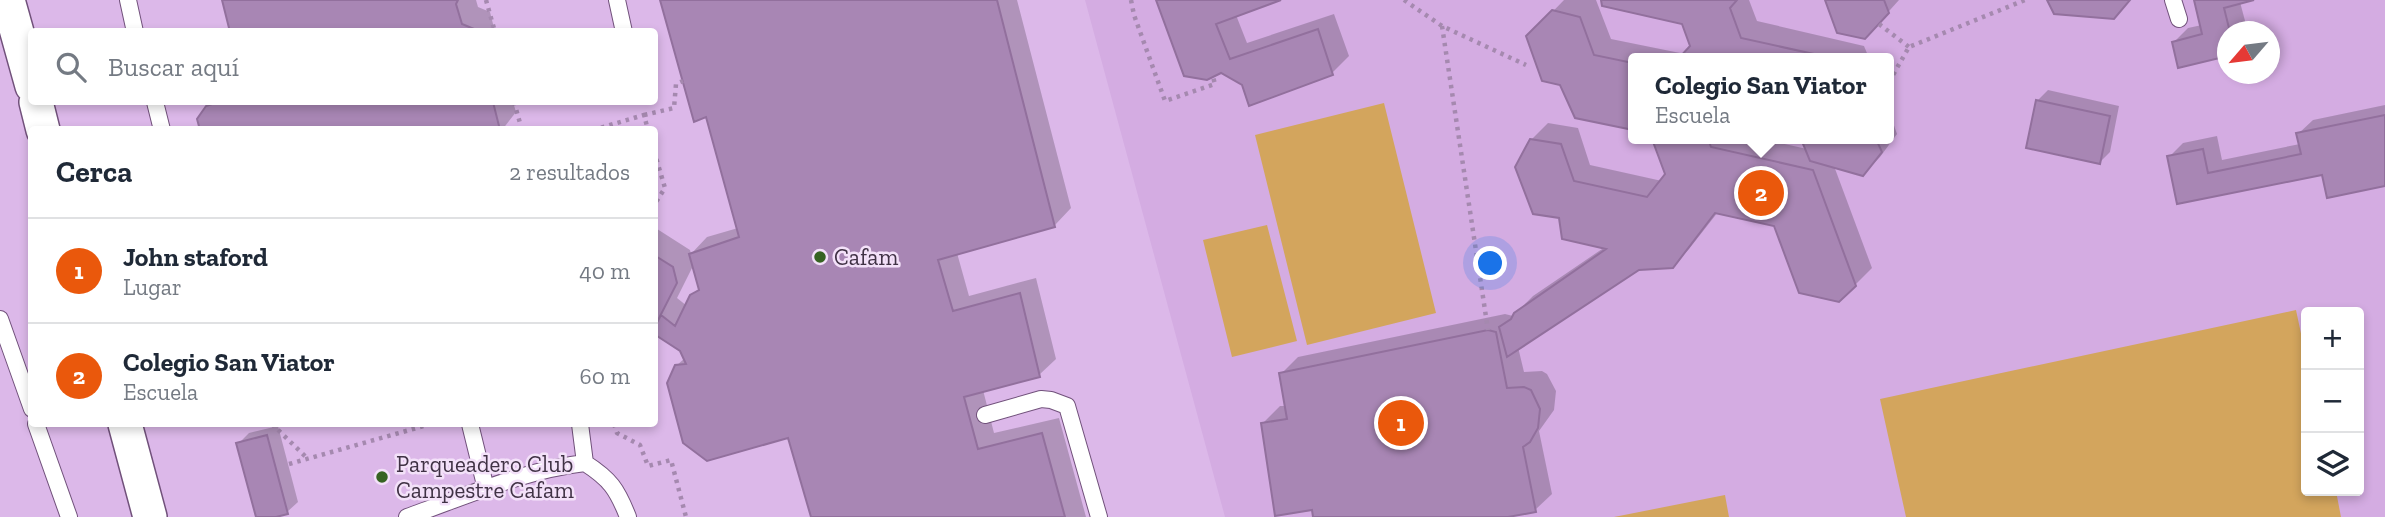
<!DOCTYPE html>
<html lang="es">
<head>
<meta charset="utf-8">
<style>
	:root { --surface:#fff; --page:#f6f6f7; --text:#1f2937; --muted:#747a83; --line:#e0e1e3; --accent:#ea580c }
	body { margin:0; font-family:"Zilla Slab",serif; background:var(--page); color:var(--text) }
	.controls { position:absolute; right:21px; bottom:21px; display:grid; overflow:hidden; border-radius:7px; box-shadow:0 4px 10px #0003 }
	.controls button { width:63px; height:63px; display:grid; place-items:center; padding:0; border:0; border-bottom:2px solid var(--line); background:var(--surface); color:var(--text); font:35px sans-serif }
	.compass { position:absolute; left:2217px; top:21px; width:63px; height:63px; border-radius:50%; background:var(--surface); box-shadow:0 4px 10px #0003; rotate:242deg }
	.you { position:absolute; left:1491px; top:264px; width:24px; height:24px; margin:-18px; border:5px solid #fff; border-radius:50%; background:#1a73e8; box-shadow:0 0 0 10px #1a73e833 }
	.badge { display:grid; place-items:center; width:46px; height:46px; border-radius:50%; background:var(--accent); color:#fff; font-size:23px; font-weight:700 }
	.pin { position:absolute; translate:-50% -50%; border:4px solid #fff; box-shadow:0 2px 7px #0006 }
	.popup { position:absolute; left:1628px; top:53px; width:266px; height:91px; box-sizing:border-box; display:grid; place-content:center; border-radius:7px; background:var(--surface); filter:drop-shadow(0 2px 5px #0005); font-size:23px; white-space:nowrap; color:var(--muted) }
	.popup b { font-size:26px; color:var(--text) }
	.popup::after { content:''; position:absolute; left:50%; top:100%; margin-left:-14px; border:14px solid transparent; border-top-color:var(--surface) }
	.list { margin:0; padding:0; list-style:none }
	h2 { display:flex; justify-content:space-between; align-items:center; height:91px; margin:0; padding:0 28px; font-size:30px }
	h2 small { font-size:23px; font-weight:400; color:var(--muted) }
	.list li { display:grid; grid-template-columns:46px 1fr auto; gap:21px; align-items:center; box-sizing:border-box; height:105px; padding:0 28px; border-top:2px solid var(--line) }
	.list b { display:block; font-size:26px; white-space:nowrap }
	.list p { margin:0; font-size:23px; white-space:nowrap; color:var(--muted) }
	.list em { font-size:23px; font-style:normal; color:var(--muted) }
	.icon { flex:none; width:38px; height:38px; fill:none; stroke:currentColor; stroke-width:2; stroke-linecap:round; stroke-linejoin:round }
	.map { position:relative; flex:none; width:2385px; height:517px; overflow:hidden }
	.search { position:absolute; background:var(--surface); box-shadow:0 4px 10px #0003; left:28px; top:28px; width:630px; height:77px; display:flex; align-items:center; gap:18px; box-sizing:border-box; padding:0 24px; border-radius:7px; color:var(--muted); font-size:26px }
	.panel { position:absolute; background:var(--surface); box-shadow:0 4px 10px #0003; left:28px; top:126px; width:630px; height:301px; border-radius:7px }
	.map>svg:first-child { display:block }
</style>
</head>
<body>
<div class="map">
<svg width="2385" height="517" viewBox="0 0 2385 517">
	<rect width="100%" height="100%" fill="#dcb8e9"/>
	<path fill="#d4ace2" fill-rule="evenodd" d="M1085,0H2385V517H1225ZM2228,32H2270V74H2228ZM1633,58H1889V139H1633ZM2306,312H2359V491H2306Z"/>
	<path fill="#d3a55d" d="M1384,103L1436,313L1307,345L1255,135Z
		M1267,225L1297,341L1232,357L1203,240Z
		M2296,310L2306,357V491H2336L2341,517H1906L1880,399Z
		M1725,495L1729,517H1614Z"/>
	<path fill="#0003" fill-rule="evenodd" d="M224,0H476L478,7L490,12L495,32H232Z
		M662,0H1017L1071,208L1055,225L957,253L969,296L1036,278L1056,359L1039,375L983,390L994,433L1059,418L1086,517H813L790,435L676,366L685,358L681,350L654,331V227L690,250L691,254L707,237L738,228L707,115ZM694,264L700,287L691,297L687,306L677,298Z
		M1158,0H1276L1236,15L1247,43L1334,14L1349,56L1332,73L1243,84Z
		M1564,0H1596L1611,39L1685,54L1692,47L1684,23L1602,0H1749L1757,21L1864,46L1869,58H1633V128L1576,117L1561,84L1528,37Z
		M1827,0H1899L1881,20Z
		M2196,0H2248L2240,2L2248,32H2228L2174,42L2188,28L2202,25Z
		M2048,90L2119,106L2110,152L2100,162L2037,101Z
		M213,102H513L516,112L502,130H202L207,107Z
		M2385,105V185L2323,173L2178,202L2169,157L2183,143L2217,136L2222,160L2300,144L2298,134L2313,120Z
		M1889,111L1897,134L1880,157L1863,174L1834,166L1872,268L1839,301L1776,225L1718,212L1689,249L1672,266L1639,268L1518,347L1524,372L1542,371L1547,374L1556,391L1554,410L1539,431L1552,494L1535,510L1498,517H1314L1313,508L1263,423L1280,406H1286L1281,374L1298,357L1505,314L1513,316L1533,296L1605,247L1560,217L1531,140L1548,123L1578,128L1590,165L1662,181L1667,174L1653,139H1762L1807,149L1803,139H1889Z
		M278,426L298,502L287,512L269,517H257L238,444L249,433Z"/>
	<path fill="#a886b4" stroke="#92709d" stroke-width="2" d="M222,0H458L456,4L462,24L474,29V32H230Z
		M660,0H997L1055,227L938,260L953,311L1020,293L1040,377L964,397L978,449L1042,433L1065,517H811L788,438L707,461L683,443L667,383L675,365L686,364L680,351L654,334V328L661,315L675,326L690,295L699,290L689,254L739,237L706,117L694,122Z
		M1156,0H1281L1216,24L1230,59L1318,29L1333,75L1249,106L1242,85L1221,73L1207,80L1184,76Z
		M1601,0H1737L1730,8L1741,38L1832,58H1679L1690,46L1682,24L1602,6Z
		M1825,0H1884L1889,13L1865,39L1837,33Z
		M2047,0H2130L2114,19L2054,14Z
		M2194,0H2254L2224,8L2230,32H2228V56L2178,68L2172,42L2202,34Z
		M1552,10L1580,17L1594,55L1633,63V130L1575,118L1560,85L1542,81L1526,36Z
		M2036,100L2110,116L2100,164L2026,148Z
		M218,102H493L500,130H200L197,119L206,106Z
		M2385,115V186L2327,198L2322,175L2177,204L2167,156L2203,149L2208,173L2301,154L2296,133Z
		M1530,139L1561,144L1574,181L1647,197L1665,174L1652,139H1708L1711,147L1813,170L1856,286L1839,302L1799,293L1774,226L1715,213L1673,268L1639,270L1507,357L1499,327L1511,319L1514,313L1606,249L1562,239L1559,218L1533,214L1515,167Z
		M1801,139H1876L1882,152L1863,176L1810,161Z
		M654,255L673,267L677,283L654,328Z
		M1488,330L1496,332L1507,388L1524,387L1531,390L1540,409L1538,428L1530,442L1523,447L1536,512L1508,517H1313L1312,510L1275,516L1261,423L1287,419L1279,373Z
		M267,435L288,514L276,517H256L236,443Z"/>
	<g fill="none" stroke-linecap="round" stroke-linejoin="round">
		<g stroke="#71517b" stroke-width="18">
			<path id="service" d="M128,0L135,32
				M617,0L624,32
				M2173,0L2179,19
				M155,102L162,130
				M0,319L32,409
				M985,415L1041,399L1051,400L1067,406L1099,517
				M36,424L69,517
				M470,424L486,489
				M580,424L585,463
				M407,517C464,497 524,470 585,463C610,479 617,489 628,517"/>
		</g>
		<g stroke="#71517b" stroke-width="36">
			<path id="minor" d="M8,0L32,86
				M36,102L43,130
				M125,424L150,517"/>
		</g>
		<path stroke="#a589af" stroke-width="4.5" stroke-dasharray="3.5 5" stroke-linecap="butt" d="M486,0L495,32
			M1131,0L1134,15L1165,101L1215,84L1213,77
			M1404,0L1442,26L1526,65
			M1879,24L1909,47
			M1442,26L1488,330
			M1889,82L1909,47L2025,0
			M514,102L522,130
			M644,115L674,108L676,84L683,81
			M593,130L644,115L648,130
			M654,151L665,188L654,205
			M272,424L307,458
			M614,424L617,433L640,445L648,466L671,460L686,517
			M289,464L431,424"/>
		<use href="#service" stroke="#fff" stroke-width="16"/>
		<use href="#minor" stroke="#fff" stroke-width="33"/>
	</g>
	<g fill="#366322" stroke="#f3e1f9" stroke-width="2.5">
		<circle cx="820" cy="257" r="7"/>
		<circle cx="382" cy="477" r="7"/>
	</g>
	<g text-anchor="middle" stroke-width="5" stroke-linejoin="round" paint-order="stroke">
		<g font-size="23" fill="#403245" stroke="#f3e1f9" text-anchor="start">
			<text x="834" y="265">Cafam</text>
			<text x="396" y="472">Parqueadero Club<tspan x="396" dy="26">Campestre Cafam</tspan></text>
		</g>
	</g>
</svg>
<div class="controls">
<button>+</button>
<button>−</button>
<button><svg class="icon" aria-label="layers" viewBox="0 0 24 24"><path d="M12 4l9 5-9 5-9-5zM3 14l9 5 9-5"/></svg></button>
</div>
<svg class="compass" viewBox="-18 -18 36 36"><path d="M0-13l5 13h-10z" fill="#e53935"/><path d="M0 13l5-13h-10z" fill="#747a83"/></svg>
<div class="you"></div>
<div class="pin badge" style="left:1401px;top:423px">1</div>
<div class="pin badge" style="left:1761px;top:193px">2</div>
<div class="popup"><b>Colegio San Viator</b>Escuela</div>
<div class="search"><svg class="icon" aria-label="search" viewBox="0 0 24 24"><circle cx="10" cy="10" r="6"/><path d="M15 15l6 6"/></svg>Buscar aquí</div>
<section class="panel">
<h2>Cerca<small>2 resultados</small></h2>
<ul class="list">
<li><span class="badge">1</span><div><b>John staford</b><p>Lugar</p></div><em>40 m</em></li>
<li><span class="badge">2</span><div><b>Colegio San Viator</b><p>Escuela</p></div><em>60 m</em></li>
</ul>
</section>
</div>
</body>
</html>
